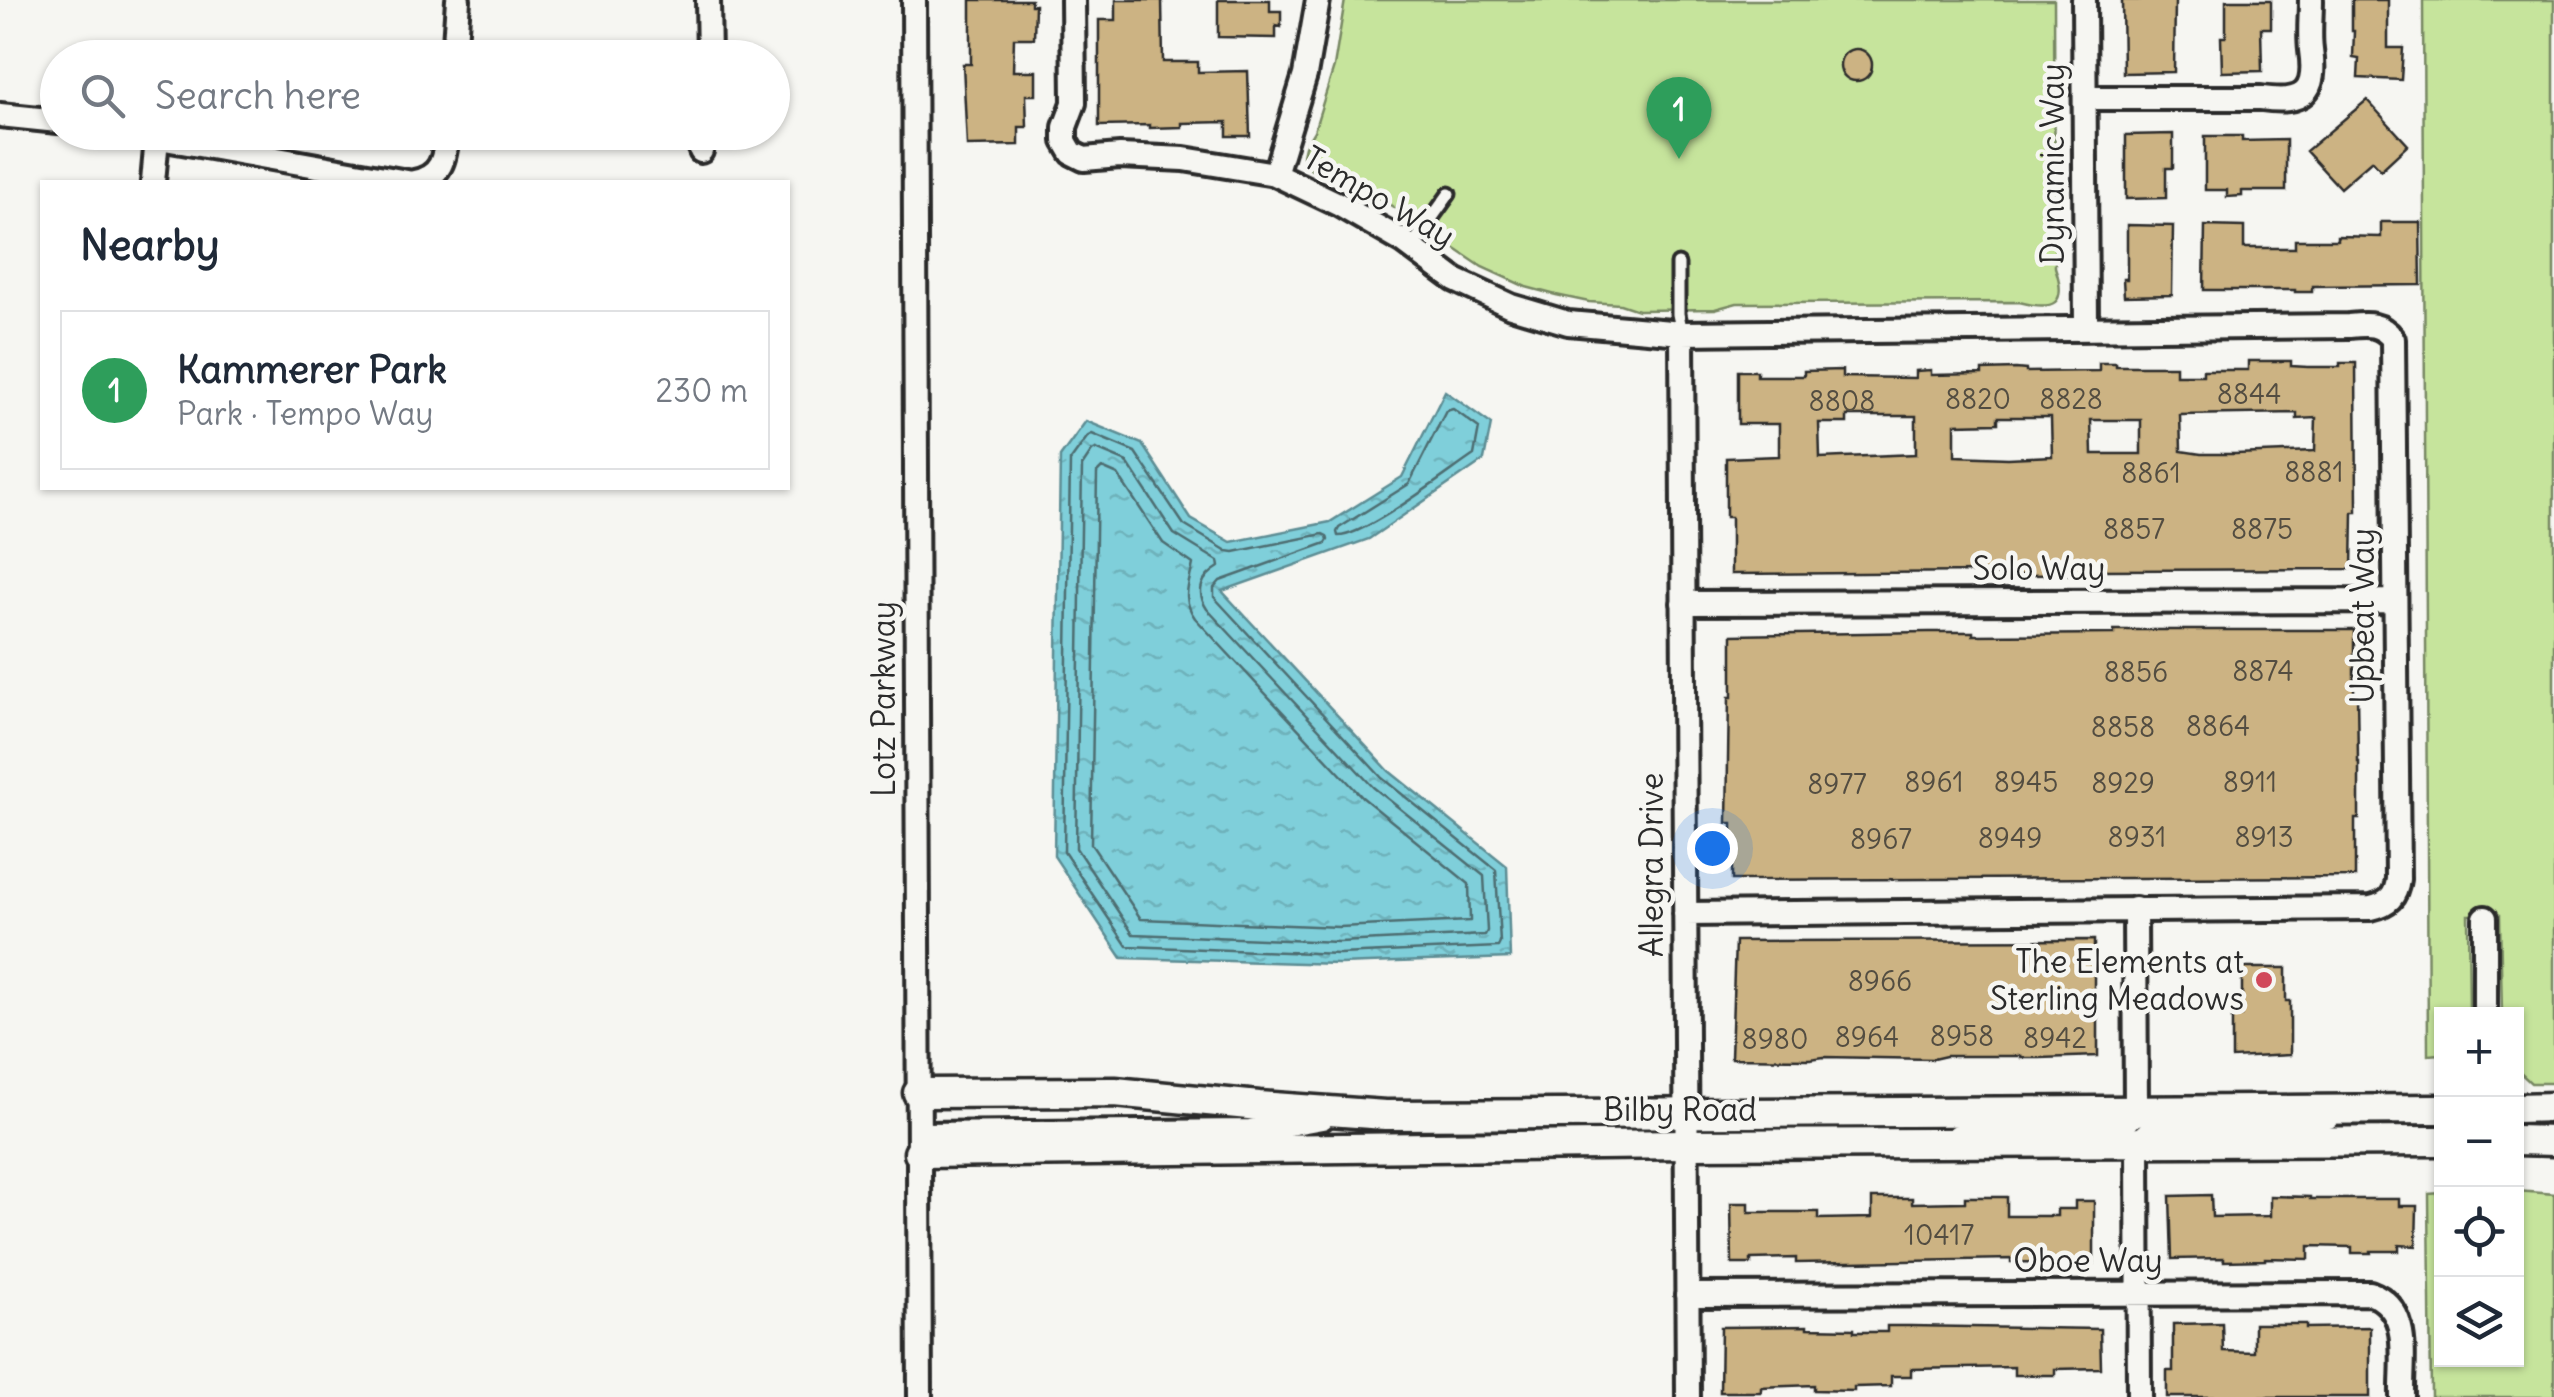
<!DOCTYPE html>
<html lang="en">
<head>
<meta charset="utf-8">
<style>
	:root { --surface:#fff; --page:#f2f2f3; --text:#1f2937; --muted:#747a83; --line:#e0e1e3; --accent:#b45309 }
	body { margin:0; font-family:Delius,sans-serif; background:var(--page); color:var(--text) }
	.controls { position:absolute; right:30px; bottom:30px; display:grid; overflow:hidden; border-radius:0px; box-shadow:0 2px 8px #0004 }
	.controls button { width:90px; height:90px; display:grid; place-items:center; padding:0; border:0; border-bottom:2px solid var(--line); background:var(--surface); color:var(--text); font:50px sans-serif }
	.you { position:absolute; left:1712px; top:848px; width:35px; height:35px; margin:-25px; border:8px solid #fff; border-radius:50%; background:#1a73e8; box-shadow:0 0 0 15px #1a73e833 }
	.badge { display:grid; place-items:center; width:65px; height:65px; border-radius:50%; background:var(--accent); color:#fff; font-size:32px; font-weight:700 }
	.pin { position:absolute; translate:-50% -82px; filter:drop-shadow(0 2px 5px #0008) }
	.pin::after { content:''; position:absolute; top:52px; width:35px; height:30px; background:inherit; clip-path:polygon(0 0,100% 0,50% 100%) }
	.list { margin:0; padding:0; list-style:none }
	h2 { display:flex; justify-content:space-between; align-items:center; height:130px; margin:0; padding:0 40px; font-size:42px }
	h2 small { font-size:32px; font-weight:400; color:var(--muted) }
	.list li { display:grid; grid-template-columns:65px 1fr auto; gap:30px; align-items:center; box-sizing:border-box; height:160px; margin:0 20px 20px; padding:0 20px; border:2px solid var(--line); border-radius:0px }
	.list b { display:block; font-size:38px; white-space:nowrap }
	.list p { margin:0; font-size:32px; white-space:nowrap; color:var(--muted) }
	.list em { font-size:32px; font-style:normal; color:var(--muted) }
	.icon { flex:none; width:55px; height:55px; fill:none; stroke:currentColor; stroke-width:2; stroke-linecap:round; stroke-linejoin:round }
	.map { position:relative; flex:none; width:2554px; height:1397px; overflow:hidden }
	.search { position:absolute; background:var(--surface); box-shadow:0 2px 8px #0004; left:40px; top:40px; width:750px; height:110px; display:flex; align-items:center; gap:25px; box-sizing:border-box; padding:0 35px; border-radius:55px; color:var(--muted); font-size:38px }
	.panel { position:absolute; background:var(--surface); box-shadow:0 2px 8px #0004; left:40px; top:180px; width:750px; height:310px; border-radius:0px }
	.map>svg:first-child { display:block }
</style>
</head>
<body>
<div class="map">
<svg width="2554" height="1397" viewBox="0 0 2554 1397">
	<defs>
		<pattern id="water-ripples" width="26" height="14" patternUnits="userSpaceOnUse" patternTransform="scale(2.5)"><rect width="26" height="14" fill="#7fcfda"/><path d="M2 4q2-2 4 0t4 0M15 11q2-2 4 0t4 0" fill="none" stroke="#6eb2bb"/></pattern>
	</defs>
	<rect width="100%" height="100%" fill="#f6f6f2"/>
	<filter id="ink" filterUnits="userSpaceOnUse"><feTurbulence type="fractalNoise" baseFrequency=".01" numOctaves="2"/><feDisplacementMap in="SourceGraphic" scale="20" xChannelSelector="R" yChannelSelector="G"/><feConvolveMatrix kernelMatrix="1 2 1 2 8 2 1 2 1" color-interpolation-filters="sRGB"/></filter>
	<g filter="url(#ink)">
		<path fill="#c6e49c" stroke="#788864" stroke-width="2.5" d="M1345,0H2054L2055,267C2068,305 2054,311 2019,302L1737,303L1715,309L1638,310L1620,304L1589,302L1556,295L1526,287L1482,267L1371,192L1334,173H1319L1311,169L1305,163L1303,155L1305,146L1314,131L1334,67Z
			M2423,0H2554V1083H2531L2517,1070L2516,1014H2502L2500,915H2468L2469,1014H2442L2441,1054L2428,1055Z
			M2517,1191L2554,1194V1397H2431L2429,1194L2441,1193L2442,1360H2516Z"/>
		<path fill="url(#water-ripples)" stroke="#5d8d94" stroke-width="2.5" d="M1445,391L1491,424L1484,460L1369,539L1222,591L1389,771L1507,866L1510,958L1339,964L1122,958L1054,856L1060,457L1086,421L1142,444L1191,519L1231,542L1330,522L1402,477Z"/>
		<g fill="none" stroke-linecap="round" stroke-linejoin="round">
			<path stroke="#4d6d71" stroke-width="2.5" d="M1453,409L1479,428L1474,455C1447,473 1366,536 1338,536L1337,532L1339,528L1409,484L1446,411Z
				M1092,434L1135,452L1184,525L1227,551L1234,552L1323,534L1327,536L1328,540L1326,543L1220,581L1214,588V597L1382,778L1496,870L1500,943L1498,947L1339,954L1127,946L1064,852L1070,461L1088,436Z
				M1096,449L1127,462L1174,534L1218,561L1219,567C1202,577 1195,591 1207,609L1373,787L1484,876L1487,931L1485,935L1339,942L1133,934L1076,848L1082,466L1092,451Z
				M1102,468L1118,475L1163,543L1193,564C1189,585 1181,598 1195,618L1362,797L1469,884L1470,921L1339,927L1141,919L1091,844L1097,473Z"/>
		</g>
		<path fill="#ccb383" stroke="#2b2b2b" stroke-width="2.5" fill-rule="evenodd" d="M971,0H1031V5H1035L1034,38H1014L1013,71H1036V95H1026L1027,127H1019V145L967,146L963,64H971Z
			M1116,0H1162L1163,62H1198V72L1248,71L1250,136H1227V122L1182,123V127L1150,128V125L1099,126V20H1116Z
			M1218,0H1270V11H1281V27L1276,26V38L1218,37Z
			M2122,0H2175L2174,72L2123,73Z
			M2226,0H2271V28H2261L2262,71L2222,72L2221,37H2226Z
			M2352,0H2388V48H2403L2401,80L2358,78L2359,59L2353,58L2354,31H2352Z
			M1840 65a16 16 0 1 1 32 0a16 16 0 1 1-32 0Z
			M2367,100L2408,145L2381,170L2372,160L2340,188L2306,151Z
			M2173,134V168H2166V198L2126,199V135Z
			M2205,136H2242V141L2286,140V191H2242V196L2227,197V190H2205Z
			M2381,222H2420L2421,285L2312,286V292H2295V290H2204L2205,226L2244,227V248H2295V240H2337V236L2381,237Z
			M2127,225L2173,226L2172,295L2124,296L2123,279H2127Z
			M2248,361H2291V366L2308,367H2340V363H2356L2357,512H2353L2352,569L2097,570V574L2028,575L1985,574V572L1731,574V517H1726V458L1779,456V424H1738V371H1757V376H1804V371L1842,370V377L1915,378V371L1931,370V375L1982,374V370L2016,369L2026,370V372L2099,371V363H2116V366H2176V375H2203V370H2248ZM2297,413V419L2316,418L2315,451L2235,454H2201L2181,451L2180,415ZM1847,416H1916V454L1820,458L1819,423H1847ZM1998,417H2051L2052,456L2008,458L1955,456V424L1998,423ZM2091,420H2141V454H2092Z
			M2114,630H2354V693H2357L2358,762H2359V819H2355V877L1732,880V823H1727L1729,697H1732V635L1929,632H1973V635L2114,634Z
			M2094,940V1002H2098V1056L2040,1058H2021V1056H1946L1933,1059L1824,1057L1810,1059L1731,1058L1735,941Z
			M2242,968H2286V1001H2290V1055L2232,1058V1016H2242Z
			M2211,1195L2212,1217L2270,1216V1196L2310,1197V1199H2399V1206H2417L2416,1246L2399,1245V1251H2371V1253H2352V1247L2309,1246V1259L2265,1258V1260L2224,1261V1258L2172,1259L2170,1196Z
			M1965,1197H2007V1216H2057V1209H2075V1201H2094V1263L2011,1262V1259L1796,1263V1258L1751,1259V1264H1732L1731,1203H1749V1212H1818V1219L1872,1218V1198H1912V1203L1965,1202Z
			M2222,1323L2223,1351L2254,1352V1324H2306V1328L2370,1327V1397H2167V1371H2173V1324Z
			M1807,1326V1328L1854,1329V1332H1887V1326H1910L2100,1329L2101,1368L2055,1369V1375H2014V1367L1911,1369V1376H1891V1386L1854,1387V1391L1814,1390V1385L1761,1387V1392H1720L1721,1327Z"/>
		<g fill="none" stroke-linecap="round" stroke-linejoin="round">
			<g stroke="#2b2b2b" stroke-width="19">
				<path id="service" d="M1411,247L1449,194
					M1678,264V314L1682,333"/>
			</g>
			<g stroke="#2b2b2b" stroke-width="30">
				<path id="minor" d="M708,0L709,58
					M914,0L920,1397
					M1073,0L1074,103L1065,127V141L1072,153L1084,159L1120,156L1184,159L1275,174L1338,204L1404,242L1455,280L1511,306L1568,323L1682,333L2349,326C2368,324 2381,323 2393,339L2398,879C2396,897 2388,904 2371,908L1685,914
					M2084,0L2086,327
					M454,58L458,0
					M2085,98H2261C2304,104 2317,93 2311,50C2309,34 2311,16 2311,0
					M0,115L58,121
					M126,132L407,182
					M701,151L705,132
					M1275,174L1305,75L1318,0
					M153,182L157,138
					M414,182C442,177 445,158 447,132
					M1682,333L1688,1397
					M1683,603L2395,601
					M2485,918V1014
					M919,1134L1250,1131L1322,1118
					M1958,1136L1996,1128L2113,1127C2124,1125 2130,1120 2136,1110L2135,909
					M1687,1295L2370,1293C2413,1309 2401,1360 2402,1397
					M2139,1397L2138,1142L2152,1130L2169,1125C2221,1125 2278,1132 2328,1117"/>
			</g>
			<g stroke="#2b2b2b" stroke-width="35">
				<path id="tertiary" d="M918,1093L1115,1092L1259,1106L1385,1115L2442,1109
					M2516,1108L2554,1107
					M2516,1140L2554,1141
					M919,1153L1686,1144L2442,1141"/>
			</g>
			<use href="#service" stroke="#f6f6f2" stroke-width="11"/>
			<use href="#minor" stroke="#f6f6f2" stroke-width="22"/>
			<use href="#tertiary" stroke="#f6f6f2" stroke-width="28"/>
		</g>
	</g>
	<circle fill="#d1495b" stroke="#f6f6f2" stroke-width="4" cx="2264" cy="980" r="10"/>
	<g text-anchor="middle" stroke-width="9" stroke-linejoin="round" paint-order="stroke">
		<g font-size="28" fill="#534d41">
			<text x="2249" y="404">8844</text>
			<text x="1978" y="409">8820</text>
			<text x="2071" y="409">8828</text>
			<text x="1842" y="411">8808</text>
			<text x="2314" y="482">8881</text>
			<text x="2151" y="483">8861</text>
			<text x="2134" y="539">8857</text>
			<text x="2262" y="539">8875</text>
			<text x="2263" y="681">8874</text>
			<text x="2136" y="682">8856</text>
			<text x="2218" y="736">8864</text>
			<text x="2123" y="737">8858</text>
			<text x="1934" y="792">8961</text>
			<text x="2026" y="792">8945</text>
			<text x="2250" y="792">8911</text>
			<text x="2123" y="793">8929</text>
			<text x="1837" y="794">8977</text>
			<text x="2137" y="847">8931</text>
			<text x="2264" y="847">8913</text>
			<text x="2010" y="848">8949</text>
			<text x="1881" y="849">8967</text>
			<text x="1880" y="991">8966</text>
			<text x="1962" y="1046">8958</text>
			<text x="1867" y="1047">8964</text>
			<text x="2055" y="1048">8942</text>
			<text x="1775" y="1049">8980</text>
			<text x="1939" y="1245">10417</text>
		</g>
		<g font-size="32" fill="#2b2b2b" stroke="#f6f6f2">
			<text transform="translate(2053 164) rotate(-90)" y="11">Dynamic Way</text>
			<text transform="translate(1379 197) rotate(30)" y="11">Tempo Way</text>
			<text x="2039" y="580">Solo Way</text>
			<text transform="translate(2363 616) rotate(-90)" y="11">Upbeat Way</text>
			<text transform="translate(884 699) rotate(-90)" y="11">Lotz Parkway</text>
			<text transform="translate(1652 865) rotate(-90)" y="11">Allegra Drive</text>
			<text x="1680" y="1121">Bilby Road</text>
			<text x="2088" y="1272">Oboe Way</text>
		</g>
		<g font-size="32" fill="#2b2b2b" stroke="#f6f6f2" text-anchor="end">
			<text x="2244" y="973">The Elements at<tspan x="2244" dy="37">Sterling Meadows</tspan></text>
		</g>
	</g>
</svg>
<div class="controls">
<button>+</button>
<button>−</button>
<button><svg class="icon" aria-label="locate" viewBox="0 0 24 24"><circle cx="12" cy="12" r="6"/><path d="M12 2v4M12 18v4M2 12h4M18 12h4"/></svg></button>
<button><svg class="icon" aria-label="layers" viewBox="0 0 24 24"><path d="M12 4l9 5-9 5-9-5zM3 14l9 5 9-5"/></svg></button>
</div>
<div class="you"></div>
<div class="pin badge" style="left:1679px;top:159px;background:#2e9e5b">1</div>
<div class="search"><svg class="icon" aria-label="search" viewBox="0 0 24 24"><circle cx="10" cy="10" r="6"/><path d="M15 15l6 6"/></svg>Search here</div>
<section class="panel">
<h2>Nearby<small></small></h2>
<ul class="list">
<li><span class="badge" style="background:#2e9e5b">1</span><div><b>Kammerer Park</b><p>Park · Tempo Way</p></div><em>230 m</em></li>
</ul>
</section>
</div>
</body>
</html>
